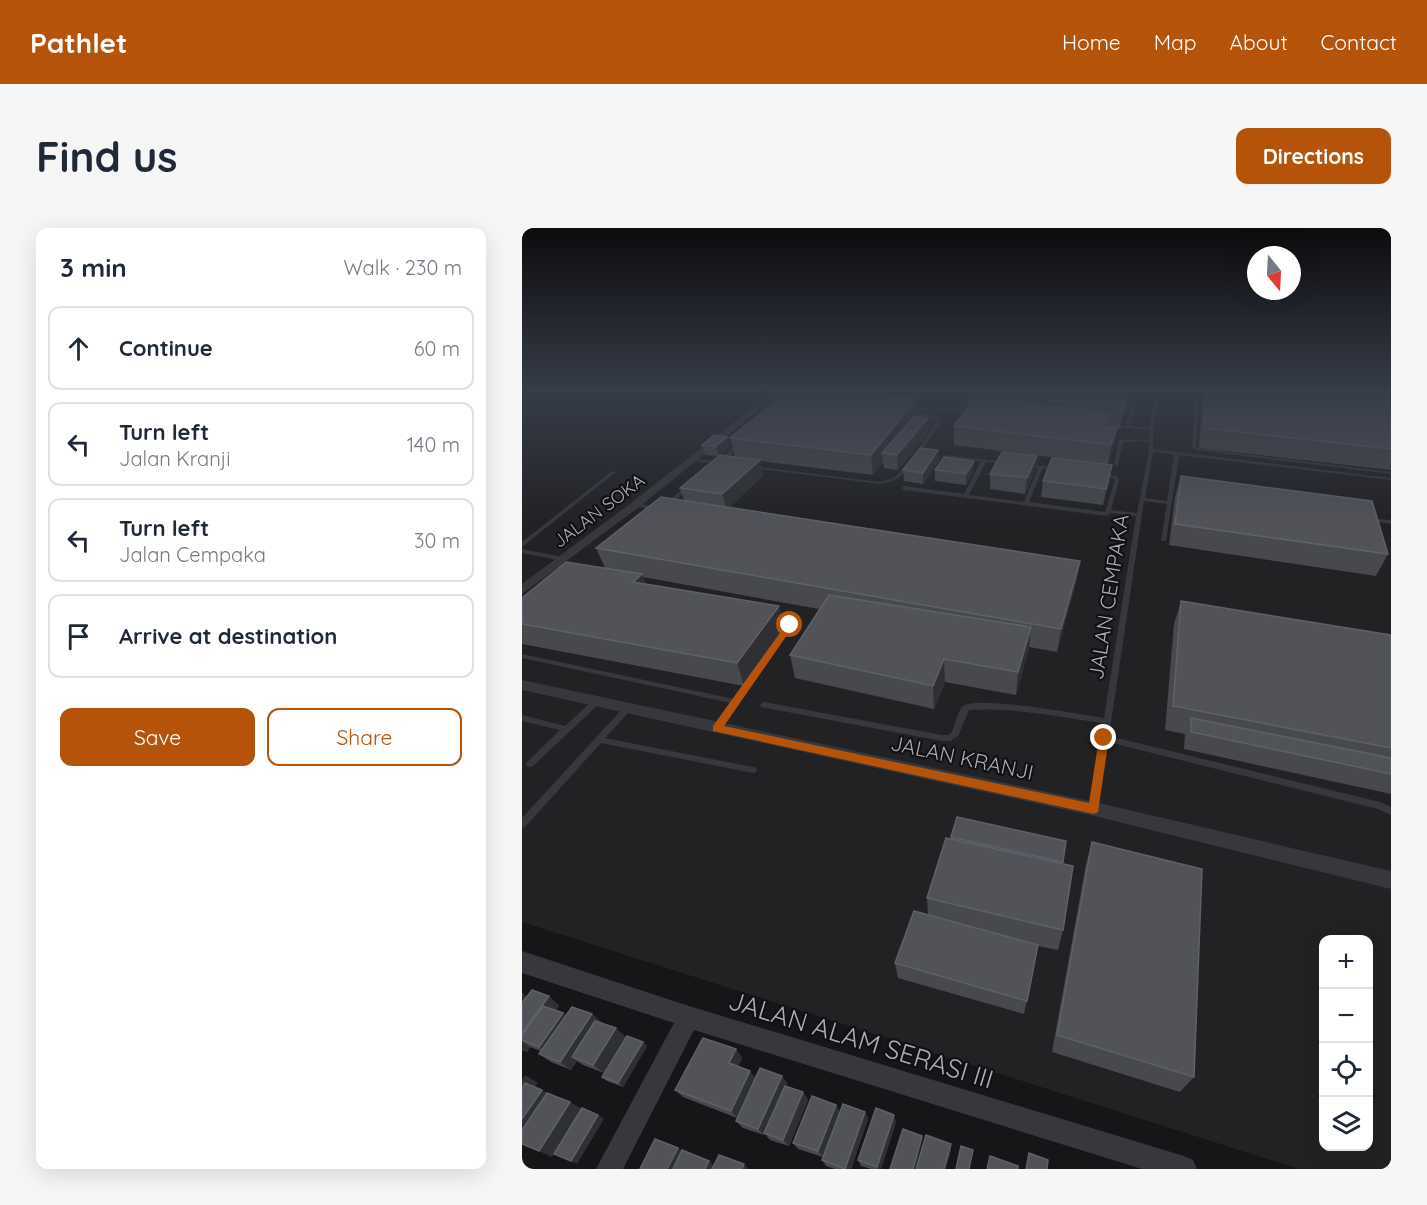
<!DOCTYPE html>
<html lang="en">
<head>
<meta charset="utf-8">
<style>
	:root { --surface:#fff; --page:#f6f6f7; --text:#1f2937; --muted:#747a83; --line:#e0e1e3; --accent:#b45309 }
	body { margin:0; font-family:Quicksand,sans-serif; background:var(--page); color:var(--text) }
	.controls { position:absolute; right:18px; bottom:18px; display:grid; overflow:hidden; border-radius:12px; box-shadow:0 6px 24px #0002 }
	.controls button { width:54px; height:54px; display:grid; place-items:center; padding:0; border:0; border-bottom:2px solid var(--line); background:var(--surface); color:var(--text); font:30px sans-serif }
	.compass { position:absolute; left:725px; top:18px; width:54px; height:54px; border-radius:50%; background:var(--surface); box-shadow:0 6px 24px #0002; rotate:162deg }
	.stop { position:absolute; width:18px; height:18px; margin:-14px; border:4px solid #b45309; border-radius:50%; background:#fff }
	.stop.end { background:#b45309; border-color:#fff; box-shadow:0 2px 6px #0008 }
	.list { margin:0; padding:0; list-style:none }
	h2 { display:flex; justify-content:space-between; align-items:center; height:78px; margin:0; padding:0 24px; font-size:26px }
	h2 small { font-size:20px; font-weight:400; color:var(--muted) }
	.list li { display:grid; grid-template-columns:39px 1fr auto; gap:18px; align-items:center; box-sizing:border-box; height:84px; margin:0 12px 12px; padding:0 12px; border:2px solid var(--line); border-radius:12px }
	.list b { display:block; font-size:22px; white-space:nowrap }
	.list p { margin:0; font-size:20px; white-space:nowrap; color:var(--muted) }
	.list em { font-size:20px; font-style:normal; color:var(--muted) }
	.actions { display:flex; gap:12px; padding:18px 24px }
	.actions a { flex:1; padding:14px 0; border:2px solid var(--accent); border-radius:12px; text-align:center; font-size:21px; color:var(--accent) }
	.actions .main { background:var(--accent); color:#fff }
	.icon { flex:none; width:33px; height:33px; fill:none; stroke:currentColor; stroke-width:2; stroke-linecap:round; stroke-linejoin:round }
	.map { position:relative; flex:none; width:869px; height:941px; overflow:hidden; border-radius:12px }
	header { display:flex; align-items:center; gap:36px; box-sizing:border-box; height:84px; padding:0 30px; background:var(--accent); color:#fff }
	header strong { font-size:28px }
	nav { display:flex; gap:33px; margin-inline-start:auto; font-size:21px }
	.intro { display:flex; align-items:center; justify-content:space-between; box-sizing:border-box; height:144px; padding:0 36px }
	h1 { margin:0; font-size:42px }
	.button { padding:15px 27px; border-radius:12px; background:var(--accent); color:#fff; font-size:21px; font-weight:700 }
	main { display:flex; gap:36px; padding:0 36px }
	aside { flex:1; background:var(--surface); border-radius:12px; box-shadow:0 6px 24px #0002 }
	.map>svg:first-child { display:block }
</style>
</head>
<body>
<header>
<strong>Pathlet</strong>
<nav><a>Home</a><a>Map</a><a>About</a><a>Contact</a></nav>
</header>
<div class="intro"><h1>Find us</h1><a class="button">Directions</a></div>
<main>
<aside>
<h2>3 min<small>Walk · 230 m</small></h2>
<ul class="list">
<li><svg class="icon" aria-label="ahead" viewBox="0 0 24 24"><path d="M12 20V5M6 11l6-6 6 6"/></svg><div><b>Continue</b></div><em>60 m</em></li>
<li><svg class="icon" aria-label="left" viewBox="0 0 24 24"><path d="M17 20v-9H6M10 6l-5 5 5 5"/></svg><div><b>Turn left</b><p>Jalan Kranji</p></div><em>140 m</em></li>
<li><svg class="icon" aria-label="left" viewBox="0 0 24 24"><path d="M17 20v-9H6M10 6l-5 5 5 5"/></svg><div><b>Turn left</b><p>Jalan Cempaka</p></div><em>30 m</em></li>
<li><svg class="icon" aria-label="arrive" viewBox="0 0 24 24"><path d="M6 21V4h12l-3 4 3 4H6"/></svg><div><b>Arrive at destination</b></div></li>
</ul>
<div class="actions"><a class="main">Save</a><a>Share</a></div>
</aside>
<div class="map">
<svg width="869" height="941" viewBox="0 0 869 941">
	<rect width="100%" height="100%" fill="#161618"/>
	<path fill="#222225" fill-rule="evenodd" d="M0,163H869V941H777L0,694ZM802,712H846V918H802Z"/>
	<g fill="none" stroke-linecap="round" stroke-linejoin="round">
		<path fill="#37383d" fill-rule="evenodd" d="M214,163H223L253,168L251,169Z
			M448,163H452L440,180L453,184V186L441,183L439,184L387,181L385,180L387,179L436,182Z
			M616,163H620L619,169L616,168Z
			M635,163H639L631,201V221L869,250V252L657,227L644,313H640L639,312L645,276L622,273L587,508L858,574L869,579V587L856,581L586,514L576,581L575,584L572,585L569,584L568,581L581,495C536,489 492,479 447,482L436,508L428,513H420L239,479L238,477L242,474L420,507H426L430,504C432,498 436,484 440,479C451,466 562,487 582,490L614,288L588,285L585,288L382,262L379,260L382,258L442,266L459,233L422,229V228L424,227L485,234L487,235L485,236L464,234L447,267L502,274L516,240L504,238V237L506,236L536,240L538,241L536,242L521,240L507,274L583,284L593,252L591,250L578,248V246H580L595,248L597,252L589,282L615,285L627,222V213L601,214L596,237L594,238L592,237L597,212L627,211V202L606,200L586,201L584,200L586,199L604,198L609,176L597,172L596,171L598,170L613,175L608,198L627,200ZM631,224L652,226L645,273L623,270Z
			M674,163H678L674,218L676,220L869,244V246L673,222L670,218Z
			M387,185L411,187L420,192L396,228H394L392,227L416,192L410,189L388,187H387Z
			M216,215L220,216L200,236L170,233L168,232L170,231L196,233Z
			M385,236L389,237C381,249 372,254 358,256L230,240L228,239L230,238L358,254L373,249Z
			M90,243L94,244L0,319V314Z
			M164,257L169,258L148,278H144V276Z
			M113,275L135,279L138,281L135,283L111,278L110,277Z
			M858,291L869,292V296L856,294V292Z
			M0,321L41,329L44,331L41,333L0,325Z
			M268,395L270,396L271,397L270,398L198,503H192L191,501L209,475L0,430V426L212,471L266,396Z
			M74,471L77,472L78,474L77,476L11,538L8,539L5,538L4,536L5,534L38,502L0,493V487L43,498L71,472Z
			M105,478L109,481L108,483L83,510L231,539L234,540L235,542L234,544L231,545L79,515L3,599L0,600V590L102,479Z"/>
		<path fill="#37383d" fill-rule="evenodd" d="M252,163H261L117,279L0,366V356L109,275Z
			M0,452L572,574L869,643V661L572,588L0,462Z
			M0,723L167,778L662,928L671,932L675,941H620L172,802L101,941H74L152,795L0,745Z"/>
	</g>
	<path fill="#47494d" d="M530,163H608L606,173L598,200L584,198L595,200L591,220L586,236L588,252L581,277L519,269L521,253L544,231L432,217V198L446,180V165H528L521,178H524L525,172Z
		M681,163H869V242L677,220Z
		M395,170L396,188L406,190V204L376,242L362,240L361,234L351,247L238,233L241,248L207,279L558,333L554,355L535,424L507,419L494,467L423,454L412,481L273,450L268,427L297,381L121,349L124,357L263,401L222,458L0,416V370L83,340L74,320L162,272L158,260L213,229L208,210Z
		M205,209L208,219L197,228L183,227L180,217Z
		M416,222L417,232L401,256L382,253L381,242Z
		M452,233L451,243L444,257L413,253V242Z
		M513,243L503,266L468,261V246Z
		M659,248L866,326L854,348L647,317L653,269Z
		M659,373L869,407V566L662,521L663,506L643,502L652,396Z
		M429,609L544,613L540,636L541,702L536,722L516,718L502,786L376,750L373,735L406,687L405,670L429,611Z
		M570,614L672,849L658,864L530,824L564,636Z
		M0,765L5,769L27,768L37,778L34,782L41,785L44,787L70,786L80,795L104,809L82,845L61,837L55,833L49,842L29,834L17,826L19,823L8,819L5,824L0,822Z
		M121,814L125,818L101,859L85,853L80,849Z
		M214,821L220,830L216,839L234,851L265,855L264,858L281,864L286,872L267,918L248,912L243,906L242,907L221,900L214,893L215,890L161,869L153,862Z
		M314,877L318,884L301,929L276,921L271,915Z
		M343,884L346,891L329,941H313L304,938L300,932Z
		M374,894L359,941H349L339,938L336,932Z"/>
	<path fill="#2f3033" d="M521,163H528V165L515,191L517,172Z
		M607,163H608L606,173L598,200L602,181Z
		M395,170L396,189L360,225L361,234L351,247L349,227Z
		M406,190V204L376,242L375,227Z
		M595,200L591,220L586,236L589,217Z
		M205,209L208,219L197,228L194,218Z
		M416,222L417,232L401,256V245Z
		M515,228L513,243L503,266L505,250Z
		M238,232L241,248L205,282L200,266Z
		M452,233L451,243L444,257V246Z
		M590,237L588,252L581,277L584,261Z
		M558,333L554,355L535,424L539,401Z
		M120,346L129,369L111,354Z
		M257,378L263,401L222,458L215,435Z
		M509,399L507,422L494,467L496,444Z
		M422,431L423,454L412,481L411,458Z
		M1,766L12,775L0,792V767Z
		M27,768L37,778L10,816L0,812V805Z
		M41,785L52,794L29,827L17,819Z
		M70,786L80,795L50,829L55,833L49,842L38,834Z
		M94,800L104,809L82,845L71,837Z
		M0,813L8,819L5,824L0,821Z
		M121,814L125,818L101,859L96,855Z
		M214,821L220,830L214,843L207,835Z
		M228,843L234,851L215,890L209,883Z
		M3,847L16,855L0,878V852Z
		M260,848L265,855L242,907L236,901Z
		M20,862L32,869L0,915V891Z
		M281,864L286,872L267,918L261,912Z
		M48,874L60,881L30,929L17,923Z
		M314,877L318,884L301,929L296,923Z
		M343,884L346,891L329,941H323Z
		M76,887L82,891L55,936L49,933Z
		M372,887L374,894L359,941H356L355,939Z
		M400,908L401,911L393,941H391Z
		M429,916V922L424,941H422Z
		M156,920L164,926L157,941H145Z
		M187,933L194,939L193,941H183Z
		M222,936L227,941H220Z"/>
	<path fill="#525359" stroke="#5f6168" stroke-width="1.5" d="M266,163H320L395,170L349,227L208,210Z
		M447,163H521L517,172L446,165Z
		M530,163H607L602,181L525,172Z
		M684,163H869V221L682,200Z
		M453,170L586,185L581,199L595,200L589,217L432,198Z
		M393,188L406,190L375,227L360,225Z
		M192,207L205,209L194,218L180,217Z
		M398,220L416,222L401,245L381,242Z
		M480,224L515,228L505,250L468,246Z
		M198,227L238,232L200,266L158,260Z
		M422,229L452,233L444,246L413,242Z
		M530,230L590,237L584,261L521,253Z
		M659,248L850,273L866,326L653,296Z
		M139,269L558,333L539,401L74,320Z
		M44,334L120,346L111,354L257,378L215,435L0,396V370Z
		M307,367L509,399L496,444L422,431L411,458L268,427Z
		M659,373L869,407V520L651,478Z
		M669,490L869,530V546L669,504Z
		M435,589L544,613L541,634L429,609Z
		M424,610L551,638L541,702L405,670Z
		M570,614L680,641L672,849L535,807Z
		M392,683L516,717L505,773L373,735Z
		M10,762L27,768L0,805V775Z
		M21,778L41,785L17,819L0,812V807Z
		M50,779L70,786L38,834L17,826Z
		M73,793L94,800L71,837L50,829Z
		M105,808L121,814L96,855L80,849Z
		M181,810L214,821L207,835L228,843L209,883L153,862Z
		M238,840L260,848L236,901L214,893Z
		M3,855L20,862L0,891V860Z
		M263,858L281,864L261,912L242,905Z
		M25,865L48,874L17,923L0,916V902Z
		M290,868L314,877L296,923L271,915Z
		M321,876L343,884L323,941L300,932Z
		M60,880L76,887L49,933L32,926Z
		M354,880L372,887L355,939L336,932Z
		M381,901L400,908L391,941H368Z
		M404,907L429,916L422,941H394Z
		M133,911L156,920L145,941H118Z
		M439,918L451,922L447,941H434Z
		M160,922L187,933L183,941H151Z
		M507,925L526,932L525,941H504Z
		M197,927L222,936L220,941H190Z
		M468,928L496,938V941H465Z"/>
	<linearGradient id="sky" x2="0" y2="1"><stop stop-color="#0c0c0d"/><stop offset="0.55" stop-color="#363c48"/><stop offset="1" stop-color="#363c48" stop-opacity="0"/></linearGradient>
	<rect width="869" height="295" fill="url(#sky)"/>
	<path fill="#b45309" d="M265,395L272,397L202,498L567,575L577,510L582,506L587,510L576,584L572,586L191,503V498Z"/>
	<g text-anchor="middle" stroke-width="4.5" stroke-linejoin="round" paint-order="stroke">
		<g font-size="18" fill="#a8adb8" stroke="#111113">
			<text transform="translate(77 283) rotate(-37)" y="6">JALAN SOKA</text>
		</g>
		<g font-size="21" fill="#a8adb8" stroke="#111113">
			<text transform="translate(587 369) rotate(-81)" y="7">JALAN CEMPAKA</text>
			<text transform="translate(440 530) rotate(12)" y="7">JALAN KRANJI</text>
		</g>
		<g font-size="26" fill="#a8adb8" stroke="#111113">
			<text transform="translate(339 812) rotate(17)" y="9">JALAN ALAM SERASI III</text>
		</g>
	</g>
</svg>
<div class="controls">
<button>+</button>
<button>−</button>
<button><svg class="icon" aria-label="locate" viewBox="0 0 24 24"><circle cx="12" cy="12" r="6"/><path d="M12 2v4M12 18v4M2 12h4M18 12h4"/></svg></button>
<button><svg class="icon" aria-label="layers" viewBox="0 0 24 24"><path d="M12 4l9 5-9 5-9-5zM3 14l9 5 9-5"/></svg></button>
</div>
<svg class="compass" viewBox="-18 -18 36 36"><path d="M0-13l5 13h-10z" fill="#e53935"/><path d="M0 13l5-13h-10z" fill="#747a83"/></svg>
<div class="stop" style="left:268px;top:397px"></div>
<div class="stop end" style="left:582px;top:510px"></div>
</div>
</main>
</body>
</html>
